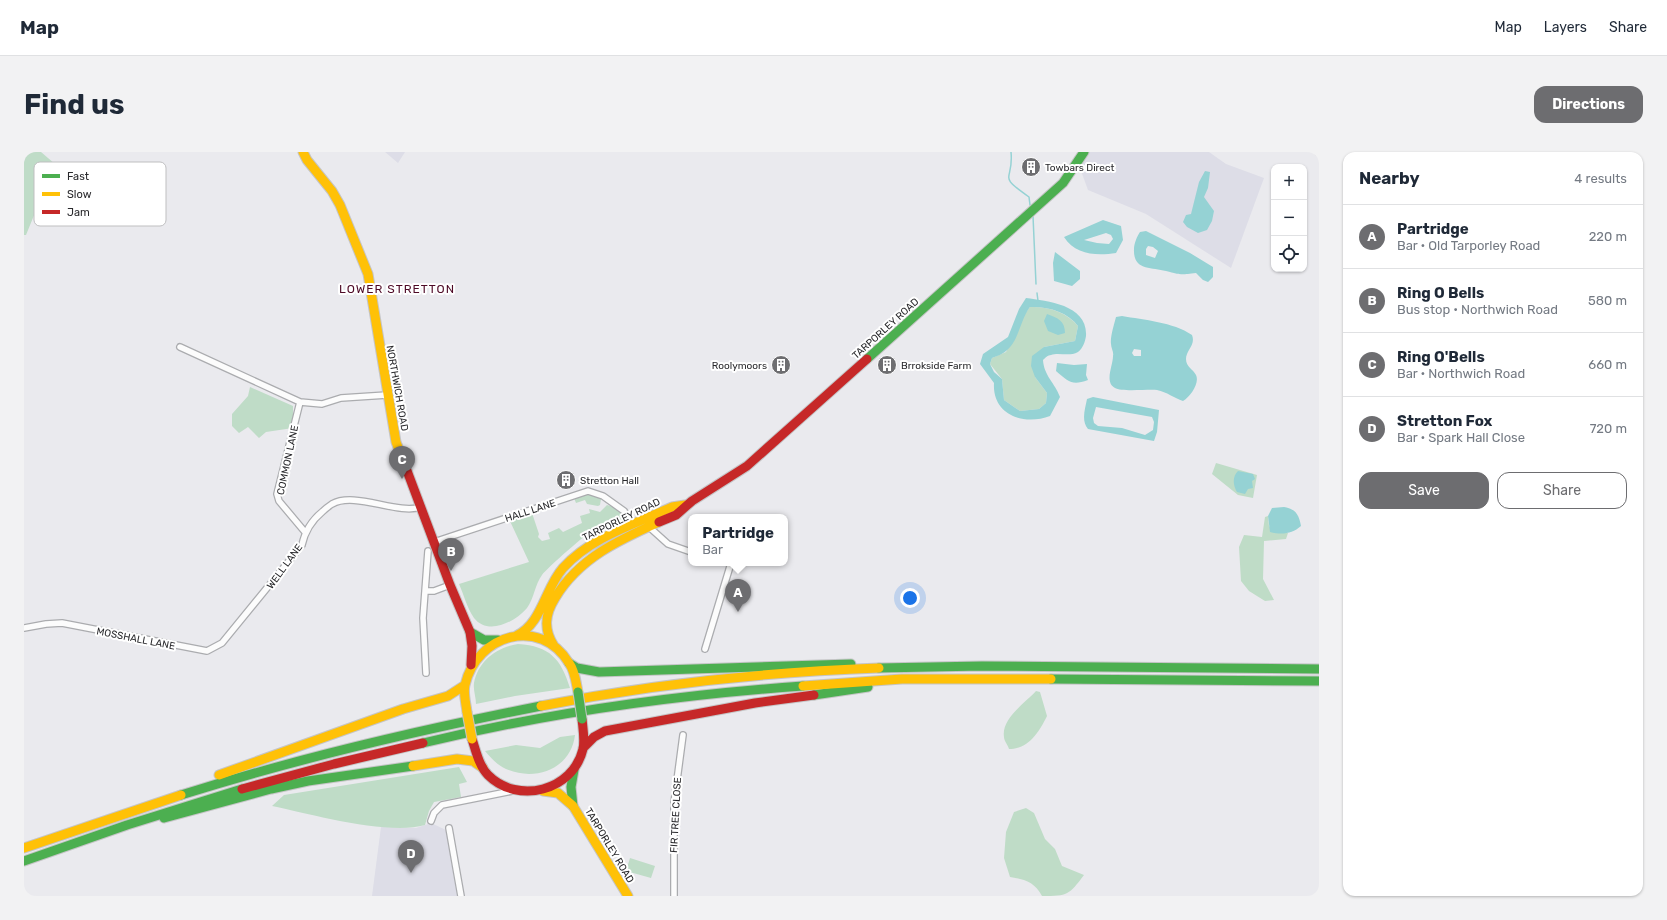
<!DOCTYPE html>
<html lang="en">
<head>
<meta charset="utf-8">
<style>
	:root { --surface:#fff; --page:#f2f2f3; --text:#1f2937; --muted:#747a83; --line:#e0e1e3; --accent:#6d6d70 }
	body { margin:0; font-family:Rubik,sans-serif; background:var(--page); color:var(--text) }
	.controls { position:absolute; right:12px; top:12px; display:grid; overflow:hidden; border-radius:8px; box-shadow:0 1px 3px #0004 }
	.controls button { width:36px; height:36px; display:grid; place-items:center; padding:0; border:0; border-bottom:1px solid var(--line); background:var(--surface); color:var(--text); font:20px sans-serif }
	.you { position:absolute; left:886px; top:446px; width:14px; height:14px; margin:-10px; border:3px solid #fff; border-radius:50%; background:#1a73e8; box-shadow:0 0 0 6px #1a73e833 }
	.badge { display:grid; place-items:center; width:26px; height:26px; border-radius:50%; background:var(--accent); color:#fff; font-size:13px; font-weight:700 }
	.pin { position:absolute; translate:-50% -33px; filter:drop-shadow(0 1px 2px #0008) }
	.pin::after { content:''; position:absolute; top:21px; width:14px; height:12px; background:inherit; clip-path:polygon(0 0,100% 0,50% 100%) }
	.popup { position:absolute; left:664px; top:362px; width:100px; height:52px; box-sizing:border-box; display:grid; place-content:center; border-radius:8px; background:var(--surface); filter:drop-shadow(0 1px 3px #0005); font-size:13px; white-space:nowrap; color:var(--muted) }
	.popup b { font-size:15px; color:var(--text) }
	.popup::after { content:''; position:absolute; left:50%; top:100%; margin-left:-8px; border:8px solid transparent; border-top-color:var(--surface) }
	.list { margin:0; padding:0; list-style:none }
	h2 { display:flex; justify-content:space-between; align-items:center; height:52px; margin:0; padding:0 16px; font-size:17px }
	h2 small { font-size:13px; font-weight:400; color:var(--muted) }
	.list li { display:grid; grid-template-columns:26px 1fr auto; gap:12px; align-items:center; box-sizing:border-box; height:64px; padding:0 16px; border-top:1px solid var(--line) }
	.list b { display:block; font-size:15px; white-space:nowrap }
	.list p { margin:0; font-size:13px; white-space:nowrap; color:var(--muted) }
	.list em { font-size:13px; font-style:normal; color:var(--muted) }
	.actions { display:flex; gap:8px; padding:12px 16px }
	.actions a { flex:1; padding:9px 0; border:1px solid var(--accent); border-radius:12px; text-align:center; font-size:14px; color:var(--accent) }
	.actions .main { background:var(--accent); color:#fff }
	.icon { flex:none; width:22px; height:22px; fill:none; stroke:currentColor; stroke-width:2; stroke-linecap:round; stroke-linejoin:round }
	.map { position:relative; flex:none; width:1295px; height:744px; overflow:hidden; border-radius:12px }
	header { display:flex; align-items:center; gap:24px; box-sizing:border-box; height:56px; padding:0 20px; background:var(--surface); border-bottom:1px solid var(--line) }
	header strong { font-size:19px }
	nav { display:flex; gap:22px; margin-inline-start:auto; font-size:14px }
	.intro { display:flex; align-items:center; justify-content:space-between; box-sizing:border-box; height:96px; padding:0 24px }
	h1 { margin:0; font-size:28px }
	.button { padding:10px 18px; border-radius:12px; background:var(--accent); color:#fff; font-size:14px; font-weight:700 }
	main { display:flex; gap:24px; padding:0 24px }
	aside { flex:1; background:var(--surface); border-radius:12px; box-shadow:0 1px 3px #0004 }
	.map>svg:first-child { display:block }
</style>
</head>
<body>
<header>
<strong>Map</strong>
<nav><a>Map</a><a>Layers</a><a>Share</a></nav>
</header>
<div class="intro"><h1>Find us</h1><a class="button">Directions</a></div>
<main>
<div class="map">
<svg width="1295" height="744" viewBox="0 0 1295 744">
	<rect width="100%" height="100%" fill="#eaeaee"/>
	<path fill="#dddde7" d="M361,0H381L374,11Z
		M1064,0H1185L1202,12L1240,26L1207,116L1122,62L1064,38L1056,16Z
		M407,671L422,678L433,744H348L357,675L392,676Z"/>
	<path fill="#bfdcc7" d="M0,0H17L31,12L2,83H0Z
		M1006,155C1023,154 1043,160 1054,174L1051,189L1020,195L1011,225L1023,241L1022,251L1015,257L996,259L980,248L978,227L966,212L968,206L982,200L999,164Z
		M226,235L269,254V276L242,280L235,286L224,275L215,281L208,274V262L224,244Z
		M1192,311L1233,323L1229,346L1214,343L1188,322Z
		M566,342L577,347L576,353L574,354L563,352L561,348L552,351L550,346Z
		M583,353L590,355L604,368C593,370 581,372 571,377C564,380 523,416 518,423C511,432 510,447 503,456C491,470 464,484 450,466C443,456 440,443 435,432L505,410L485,367L508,361L515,382L514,385L518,389L526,387L524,381L535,376L539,380L558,371L556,364L566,361L565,357L576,360Z
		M1244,364L1245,374L1253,381H1264L1262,387L1240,389L1239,427L1250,448L1241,449L1225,439L1217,429L1215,395L1220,383L1238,385L1241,365Z
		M494,492C526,494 537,507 546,536L491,544L452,552C452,545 449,538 450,531C454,509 473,495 494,492Z
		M1012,539L1016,540L1023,564C1015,580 1005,597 985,597C984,593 980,589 980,585C977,567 1001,551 1012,539Z
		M551,583C547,617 511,630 482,617C473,613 467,606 461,599L492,593L516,596L536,585Z
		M435,615L443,630L435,632L437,645L410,650L405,659L401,673C364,684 287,662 248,654L260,643Z
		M1002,656L1010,661L1021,687L1031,697L1038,714L1060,723C1045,743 1044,744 1018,744C1011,730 1000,727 986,725L980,706L982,680L990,660Z
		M606,706L631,714L627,726L602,719Z"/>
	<path fill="#95d2d4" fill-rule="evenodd" d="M1181,19L1186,20L1184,36L1180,45L1190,59L1188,69L1183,78L1174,81L1163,75L1159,70L1162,63L1167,62L1175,30Z
		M1079,68L1097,74L1099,88L1092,101C1073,104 1051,103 1040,85ZM1082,81L1087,83L1089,87L1085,92L1073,91L1060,88Z
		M1122,79L1166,101L1189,115V125L1184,130L1179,128L1172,121C1156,123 1157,123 1142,119C1127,115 1109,119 1110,97C1110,92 1113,84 1116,80ZM1124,94L1129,95L1134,99L1131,106L1122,103V97Z
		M1031,100L1056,119V127L1048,134L1030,129L1029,111Z
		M1002,146C1024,149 1064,153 1062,184C1061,190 1059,196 1054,200C1045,205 1035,200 1027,203C1024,203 1021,206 1019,208C1020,224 1031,231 1036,245L1026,264C1000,274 968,263 970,231L956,212L959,202L984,185L995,157ZM1006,155C1023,154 1044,160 1054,174L1051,189L1020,195L1008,204L1007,214L1011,225L1023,241L1022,251L1015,257L996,259L980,248L978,227L970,220L966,212L968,206C973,204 979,202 982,199C995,189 996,168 1006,155Z
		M1023,162C1034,166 1041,169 1041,181L1034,183L1024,179L1020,169Z
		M1098,164C1120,168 1149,170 1168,183C1172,193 1162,198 1162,207C1162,215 1169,217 1172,223C1176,231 1166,245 1159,249C1150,246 1143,240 1133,238C1125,237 1097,240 1091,236C1080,230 1089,214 1089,204C1090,200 1087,196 1087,192C1086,185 1090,173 1092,165ZM1110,197L1117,198V204H1110L1108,201Z
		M1033,211L1050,213L1063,212L1062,223L1064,228C1048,234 1045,230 1032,219Z
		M1069,245L1135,258L1133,280L1130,289L1064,277C1057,269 1061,257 1063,247ZM1072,255L1128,265L1130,270L1129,278L1121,283L1098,276L1074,274L1070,271L1069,266Z
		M1214,319L1229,322L1231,327L1228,329L1229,336L1224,337L1221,342L1213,340C1209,333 1208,325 1214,319Z
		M1260,355C1272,357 1275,363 1277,374C1268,382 1258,383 1246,380L1244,364L1248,356Z"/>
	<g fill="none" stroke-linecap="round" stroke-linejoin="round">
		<path stroke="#95d2d4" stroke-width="1.5" d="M987,0C990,30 972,22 1005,45L1006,53
			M1009,64L1012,132
			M1013,141L1014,149"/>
		<g stroke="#abacaf" stroke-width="8">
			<path id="street" d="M1294,0L1295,1
				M156,195L276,250L298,252L317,246L363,243
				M276,250L253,342L255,349L281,380
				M624,374L644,392L667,400
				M410,390L564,339L579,344L600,359
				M401,439H410L426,433
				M0,476L22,472L38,471L183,499L198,491L278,393C281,379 287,369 298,360C301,357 305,354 308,352C331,339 373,363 397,355
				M681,497L707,411
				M402,521L399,466L404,399
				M407,669L410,661L418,653L488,639
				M425,676L437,744
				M650,744V651L659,583"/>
		</g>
		<g stroke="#c5c5c6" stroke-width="11">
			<path id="fast" d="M843,207L1039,31L1060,0
				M446,480L460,488H474
				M545,511L553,516L575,520L827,512
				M855,516L958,514L1295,517
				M1027,527L1295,529
				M790,543L844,535
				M399,591C523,561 652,543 779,534
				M157,643C275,606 395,578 517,554
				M549,654L547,635L550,618
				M140,666L247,637L284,629L389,614
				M0,709L103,673L218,637"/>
		</g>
		<g stroke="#c5c5c6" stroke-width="11">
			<path id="slow" d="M279,0L283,8L308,39L316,53L344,122L372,290L382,316
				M492,484C518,472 521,436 539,416C567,385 611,372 648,355L661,353
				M530,494C519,477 521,462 531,446C555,406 595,388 635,370
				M779,534L878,527H1027
				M517,554C628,532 743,520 855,516
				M443,560C442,551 439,541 441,533C453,482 516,464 545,511C551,519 552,530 554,540
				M389,614L433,607L449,609L459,616
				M195,623L379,557L424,544L441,533
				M519,639L534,641L549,654L604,744
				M0,696L157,643"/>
		</g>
		<g stroke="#c5c5c6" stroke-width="11">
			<path id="jam" d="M382,316L426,433L446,480L448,494L447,513
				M635,370L652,363L668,349L723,314L843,207
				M448,587C452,599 455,614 464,623C494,653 549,639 559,597C561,588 559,577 558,567
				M559,596L570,585L581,579L731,551L790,543
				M218,637L310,612L399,591"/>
		</g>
		<use href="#street" stroke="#fcfcfc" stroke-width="5.5"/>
		<use href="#fast" stroke="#4caf50" stroke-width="9"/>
		<use href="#slow" stroke="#ffc107" stroke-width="9"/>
		<use href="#jam" stroke="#c62828" stroke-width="9"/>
		<g stroke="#c5c5c6" stroke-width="11" stroke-linecap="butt">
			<path id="fast-bridge" d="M554,540L558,567"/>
		</g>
		<g stroke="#c5c5c6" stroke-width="11" stroke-linecap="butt">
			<path id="slow-bridge" d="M443,560L448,587"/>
		</g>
		<use href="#fast-bridge" stroke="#4caf50" stroke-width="9"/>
		<use href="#slow-bridge" stroke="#ffc107" stroke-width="9"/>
	</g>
	<defs>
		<g id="building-disc" transform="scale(1)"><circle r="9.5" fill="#6d6d70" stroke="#fff"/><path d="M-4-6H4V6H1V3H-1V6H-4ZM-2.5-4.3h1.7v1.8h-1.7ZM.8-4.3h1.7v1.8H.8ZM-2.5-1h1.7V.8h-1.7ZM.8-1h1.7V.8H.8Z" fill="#fff"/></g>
	</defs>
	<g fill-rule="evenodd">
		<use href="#building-disc" x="1007" y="15"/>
		<use href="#building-disc" x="757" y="213"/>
		<use href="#building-disc" x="863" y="213"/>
		<use href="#building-disc" x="542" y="328"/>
	</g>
	<g text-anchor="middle" stroke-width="4" stroke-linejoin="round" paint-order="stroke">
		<g font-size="10" fill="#29292c" stroke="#fff" text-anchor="start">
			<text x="1021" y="19">Towbars Direct</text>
			<text x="743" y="217" text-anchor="end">Roolymoors</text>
			<text x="877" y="217">Brrokside Farm</text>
			<text x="556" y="332">Stretton Hall</text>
		</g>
		<g font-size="10" fill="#29292c" stroke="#fff">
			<text transform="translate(861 176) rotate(-42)" y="4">TARPORLEY ROAD</text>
			<text transform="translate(374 236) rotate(80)" y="4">NORTHWICH ROAD</text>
			<text transform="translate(263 308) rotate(-78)" y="4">COMMON LANE</text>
			<text transform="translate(506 358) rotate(-18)" y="4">HALL LANE</text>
			<text transform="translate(597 367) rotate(-26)" y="4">TARPORLEY ROAD</text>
			<text transform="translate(260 414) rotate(-54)" y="4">WELL LANE</text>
			<text transform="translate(112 486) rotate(11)" y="4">MOSSHALL LANE</text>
			<text transform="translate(651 663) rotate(-87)" y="4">FIR TREE CLOSE</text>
			<text transform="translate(586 693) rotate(59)" y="4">TARPORLEY ROAD</text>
		</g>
		<g font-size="12" letter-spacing="1" fill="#4e0a26" stroke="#fff">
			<text x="373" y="141">LOWER STRETTON</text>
		</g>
	</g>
	<rect x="10" y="10" width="132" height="64" rx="6" fill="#fff" stroke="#bfbfc0" stroke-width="1"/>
	<rect x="18" y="22" width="18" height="4" fill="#4caf50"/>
	<rect x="18" y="40" width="18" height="4" fill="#ffc107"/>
	<rect x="18" y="58" width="18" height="4" fill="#c62828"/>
	<g font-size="11" fill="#29292c">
		<text x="43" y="28">Fast</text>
		<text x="43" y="46">Slow</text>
		<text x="43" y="64">Jam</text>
	</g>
</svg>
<div class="controls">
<button>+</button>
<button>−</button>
<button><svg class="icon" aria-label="locate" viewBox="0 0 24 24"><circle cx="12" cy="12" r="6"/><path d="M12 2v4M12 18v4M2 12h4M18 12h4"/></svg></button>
</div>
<div class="you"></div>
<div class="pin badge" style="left:714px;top:460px">A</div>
<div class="popup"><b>Partridge</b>Bar</div>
<div class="pin badge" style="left:427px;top:419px">B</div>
<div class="pin badge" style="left:378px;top:327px">C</div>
<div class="pin badge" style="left:387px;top:721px">D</div>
</div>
<aside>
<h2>Nearby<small>4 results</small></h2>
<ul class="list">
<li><span class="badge">A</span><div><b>Partridge</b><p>Bar · Old Tarporley Road</p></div><em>220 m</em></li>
<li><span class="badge">B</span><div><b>Ring O Bells</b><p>Bus stop · Northwich Road</p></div><em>580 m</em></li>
<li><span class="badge">C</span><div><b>Ring O'Bells</b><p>Bar · Northwich Road</p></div><em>660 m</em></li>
<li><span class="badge">D</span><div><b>Stretton Fox</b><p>Bar · Spark Hall Close</p></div><em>720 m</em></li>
</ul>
<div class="actions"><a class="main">Save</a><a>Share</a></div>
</aside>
</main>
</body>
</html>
